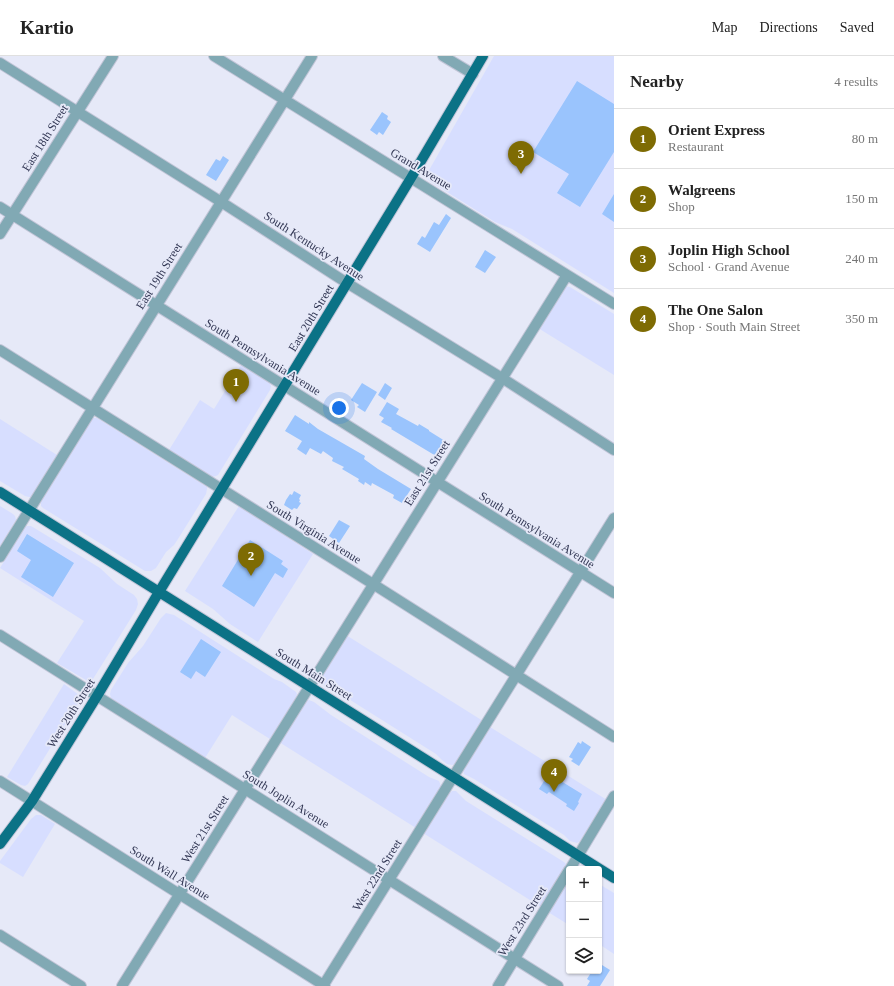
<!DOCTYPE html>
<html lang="en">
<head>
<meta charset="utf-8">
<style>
	:root { --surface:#fff; --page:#f6f6f6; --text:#222; --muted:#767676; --line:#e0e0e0; --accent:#7e6b03 }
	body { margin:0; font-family:Georgia,serif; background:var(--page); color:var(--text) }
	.controls { position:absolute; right:12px; bottom:12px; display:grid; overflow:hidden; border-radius:4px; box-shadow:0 1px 3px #0004 }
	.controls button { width:36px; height:36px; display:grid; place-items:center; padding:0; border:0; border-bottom:1px solid var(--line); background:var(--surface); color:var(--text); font:20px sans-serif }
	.you { position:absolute; left:339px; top:352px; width:14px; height:14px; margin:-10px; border:3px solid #fff; border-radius:50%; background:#1a73e8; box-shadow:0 0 0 6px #1a73e833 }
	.badge { display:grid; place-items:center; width:26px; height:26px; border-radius:50%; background:var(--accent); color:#fff; font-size:13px; font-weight:700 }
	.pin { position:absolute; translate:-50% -33px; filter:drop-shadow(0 1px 2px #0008) }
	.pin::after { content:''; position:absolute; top:21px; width:14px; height:12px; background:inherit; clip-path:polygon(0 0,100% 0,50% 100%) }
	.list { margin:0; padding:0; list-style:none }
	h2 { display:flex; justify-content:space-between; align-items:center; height:52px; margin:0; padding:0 16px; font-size:17px }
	h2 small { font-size:13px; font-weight:400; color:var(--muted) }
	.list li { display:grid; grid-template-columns:26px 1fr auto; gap:12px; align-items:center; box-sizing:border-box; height:60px; padding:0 16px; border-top:1px solid var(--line) }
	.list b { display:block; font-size:15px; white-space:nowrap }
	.list p { margin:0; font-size:13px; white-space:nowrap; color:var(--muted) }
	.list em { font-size:13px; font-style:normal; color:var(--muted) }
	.icon { flex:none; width:22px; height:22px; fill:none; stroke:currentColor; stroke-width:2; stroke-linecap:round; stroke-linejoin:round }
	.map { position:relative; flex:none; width:614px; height:930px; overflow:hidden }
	header { display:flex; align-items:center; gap:24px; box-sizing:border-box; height:56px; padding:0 20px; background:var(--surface); border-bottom:1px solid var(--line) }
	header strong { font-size:19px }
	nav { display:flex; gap:22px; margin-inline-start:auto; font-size:14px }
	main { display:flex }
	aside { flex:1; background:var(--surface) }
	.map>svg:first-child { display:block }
</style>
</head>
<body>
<header>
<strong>Kartio</strong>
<nav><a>Map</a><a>Directions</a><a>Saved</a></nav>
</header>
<main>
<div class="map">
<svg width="614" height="930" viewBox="0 0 614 930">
	<rect width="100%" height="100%" fill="#e6e9f8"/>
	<path fill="#d7deff" d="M494,0H614V237L512,173L495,166L431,126L428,123V116Z
		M565,230L570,231L614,258V319L538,272Z
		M241,309L269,326L271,330L270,334L218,419L216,420L212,421L169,394L200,344L214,353Z
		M93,362H97L100,364L207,431V433L206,438L178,483L174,489L166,496L156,512L151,515H145L43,452L41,450V446L90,365Z
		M0,363L57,399L31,441H29L25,440L0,425Z
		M0,450L13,458L15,460L16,464L0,490Z
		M239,450L313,498L258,586L230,568L213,553L185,535Z
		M27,470H31L100,512L117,528L134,539L137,543L138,548L136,554L93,623L91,625L86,624L57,607L84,565L0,512L25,471Z
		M166,557L174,559L274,623L282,626L296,636L297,638L295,643L270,683L232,659L205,702L113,645L111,642L110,638L111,634L128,607L143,590L161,562Z
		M346,579L483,665L457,706L455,708L452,709L447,708L442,704L436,698L328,630L323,629L321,628L319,624Z
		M64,628L79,639L80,642V644L28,728L25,730L21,729L7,721Z
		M309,644L314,646L331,659L429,721L439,725L441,730L440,732L416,772L279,686L304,648L306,645Z
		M490,671L607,744L579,786L577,787L570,785L564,779L474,723L464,718L463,714Z
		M452,735H456L466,745L564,806L566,808L564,813L541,851L423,777L449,738Z
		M36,759H41L55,768L23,821L0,807V805L31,763Z
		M569,822V869L548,856Z
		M599,828L614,837V898L599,888Z"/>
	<path fill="#9ac4fd" d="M577,25L614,48V96L580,151L557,137L569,118L533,96Z
		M382,56L388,60L387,63L391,66L383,79L379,76L377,79L370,74Z
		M223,100L229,104L216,125L206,119L216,103L220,105Z
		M614,138V166L602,158Z
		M446,158L451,162L430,196L417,188L422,180L425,182L434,166L439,169Z
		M485,194L496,201L485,217L475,211Z
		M362,327L377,336L365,356L357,351L359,349L351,344Z
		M385,327L392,332L385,344L378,339Z
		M387,346L399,353L396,358L418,370L419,368L429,374V375L445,385L436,400L391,373L392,372L381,366L384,362L379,359Z
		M295,359L309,368V366L318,373L365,400L364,403L378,413L411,433L402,447L393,442L394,439L372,427L371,430L365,426L364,429L358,425L359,423L342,413L344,411L332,405L333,402L323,395L321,398L310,392L306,399L297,393L302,385L285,375Z
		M294,435L301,439L299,443L300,444L299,446L301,447L297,453L294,452L292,454L284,449L286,444L290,438L292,439Z
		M339,464L350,470L339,487L329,480Z
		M27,478L74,507L53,541L21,521L31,504L17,495Z
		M250,484L283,505L281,508L288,513L283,522L275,517L254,551L222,530Z
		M201,583L221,596L205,621L196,615L191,623L180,616Z
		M582,685L591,691L579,710L571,705L573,703L569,701L578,686L581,688Z
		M551,719L582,738L578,746L579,747L574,755L566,750L567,748L549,736L547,738L539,733L544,725L546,726Z
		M602,909L610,914L600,930H587L590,925L587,923L592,915H599Z"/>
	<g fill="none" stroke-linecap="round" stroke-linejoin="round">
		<g stroke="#c2c5d7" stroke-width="12">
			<path id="minor" d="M214,0C347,83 481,165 614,248
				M443,0L473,18
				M0,7L215,142L347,227L502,322L614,394
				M0,151L614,537
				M0,178L113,0
				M0,294L373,528L614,681
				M0,501L312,0
				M0,579L558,930
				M0,725L325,930
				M570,813L614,740
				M0,879L81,930
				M122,930L567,219
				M323,930L614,462
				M498,930L569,814"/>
		</g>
		<g stroke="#c2c5d7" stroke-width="12">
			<path id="major" d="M0,436L614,822
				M0,788L32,745L97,640L159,536L411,122L483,0"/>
		</g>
		<use href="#minor" stroke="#81a9b4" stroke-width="10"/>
		<use href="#major" stroke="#0b7286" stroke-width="10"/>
	</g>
	<g text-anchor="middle" stroke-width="3.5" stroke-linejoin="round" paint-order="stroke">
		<g font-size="12" fill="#323754" stroke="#e6e9f8">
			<text transform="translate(45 82) rotate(-58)" y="4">East 18th Street</text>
			<text transform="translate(421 113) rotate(31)" y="4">Grand Avenue</text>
			<text transform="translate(314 190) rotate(33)" y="4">South Kentucky Avenue</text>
			<text transform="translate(159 220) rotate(-58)" y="4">East 19th Street</text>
			<text transform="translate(311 262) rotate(-59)" y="4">East 20th Street</text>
			<text transform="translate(263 301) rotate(32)" y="4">South Pennsylvania Avenue</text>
			<text transform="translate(427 417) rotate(-58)" y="4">East 21st Street</text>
			<text transform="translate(537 474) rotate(32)" y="4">South Pennsylvania Avenue</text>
			<text transform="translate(314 476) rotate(32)" y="4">South Virginia Avenue</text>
			<text transform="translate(314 618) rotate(32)" y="4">South Main Street</text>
			<text transform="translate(71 657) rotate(-58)" y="4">West 20th Street</text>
			<text transform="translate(286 743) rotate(32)" y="4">South Joplin Avenue</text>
			<text transform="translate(205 773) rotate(-58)" y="4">West 21st Street</text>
			<text transform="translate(170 817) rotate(32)" y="4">South Wall Avenue</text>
			<text transform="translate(377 819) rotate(-58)" y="4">West 22nd Street</text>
			<text transform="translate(522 865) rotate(-58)" y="4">West 23rd Street</text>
		</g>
	</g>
</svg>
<div class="controls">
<button>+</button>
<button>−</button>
<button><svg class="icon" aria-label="layers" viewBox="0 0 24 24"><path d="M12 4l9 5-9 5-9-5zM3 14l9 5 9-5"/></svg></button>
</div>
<div class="you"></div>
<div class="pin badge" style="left:236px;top:346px">1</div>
<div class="pin badge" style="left:251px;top:520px">2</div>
<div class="pin badge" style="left:521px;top:118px">3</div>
<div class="pin badge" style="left:554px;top:736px">4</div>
</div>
<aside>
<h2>Nearby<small>4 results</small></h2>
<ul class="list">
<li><span class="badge">1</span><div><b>Orient Express</b><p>Restaurant</p></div><em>80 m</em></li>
<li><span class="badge">2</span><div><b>Walgreens</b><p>Shop</p></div><em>150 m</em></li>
<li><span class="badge">3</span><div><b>Joplin High School</b><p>School · Grand Avenue</p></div><em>240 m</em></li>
<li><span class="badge">4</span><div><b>The One Salon</b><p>Shop · South Main Street</p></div><em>350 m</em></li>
</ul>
</aside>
</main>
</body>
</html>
